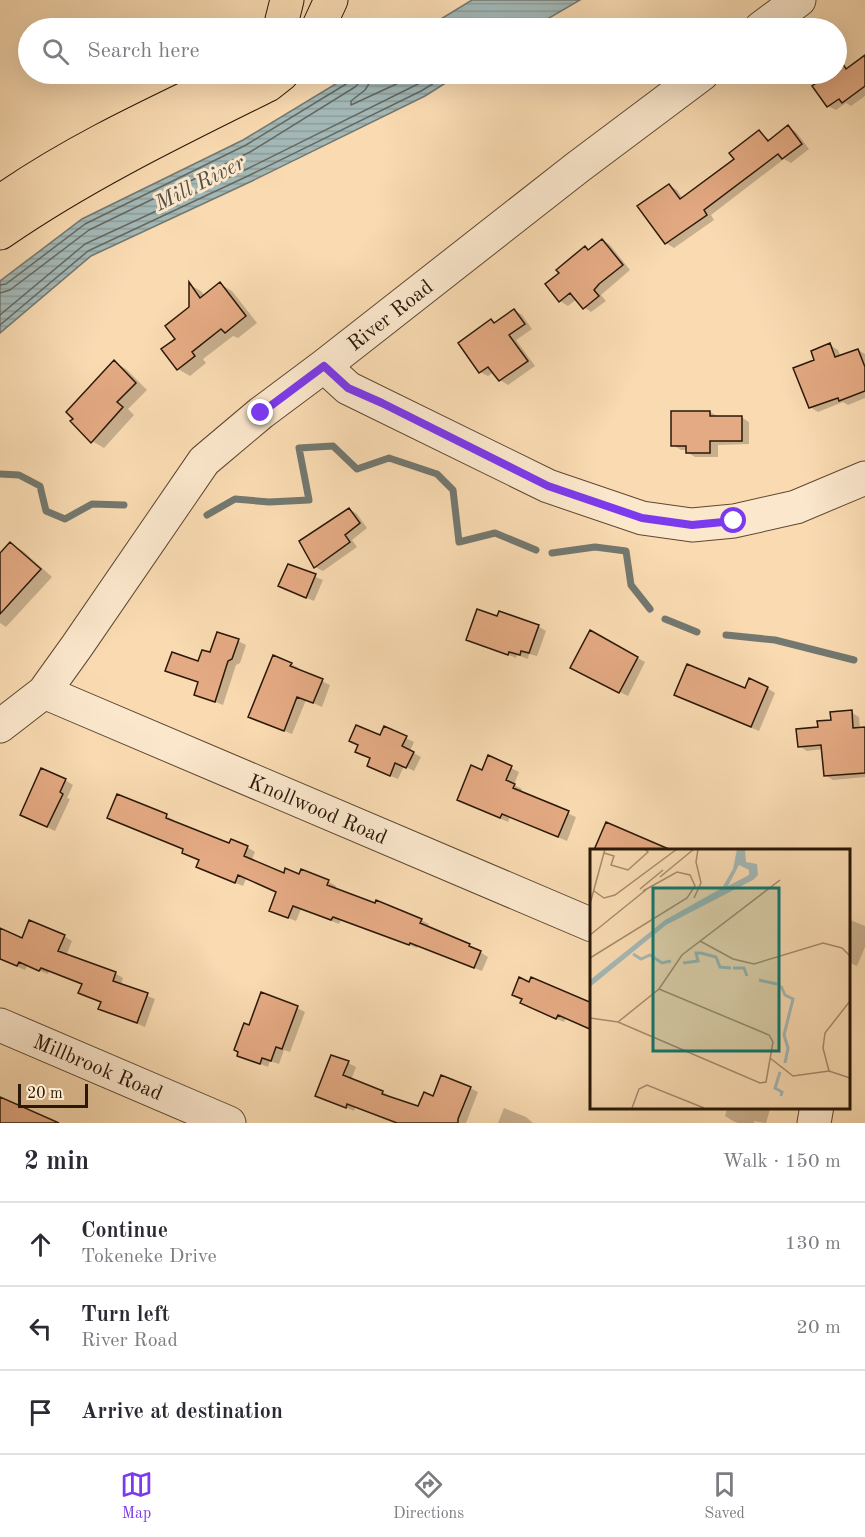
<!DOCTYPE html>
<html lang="en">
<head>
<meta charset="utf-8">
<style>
	:root { --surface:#fff; --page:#f2f2f3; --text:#2b2b33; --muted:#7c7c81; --line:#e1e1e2; --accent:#7c3aed }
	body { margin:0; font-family:"Old Standard TT",serif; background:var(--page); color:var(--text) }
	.scale { position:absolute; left:18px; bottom:15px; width:70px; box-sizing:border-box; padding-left:6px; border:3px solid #2a1808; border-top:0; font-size:16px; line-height:21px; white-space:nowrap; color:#2a1808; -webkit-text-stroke:4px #fbe7cc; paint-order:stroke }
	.stop { position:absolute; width:18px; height:18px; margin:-14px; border:4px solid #7c3aed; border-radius:50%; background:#fff }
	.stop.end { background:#7c3aed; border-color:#fff; box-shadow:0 2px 6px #0008 }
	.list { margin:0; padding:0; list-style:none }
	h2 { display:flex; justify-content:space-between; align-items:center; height:78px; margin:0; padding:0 24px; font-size:26px }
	h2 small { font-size:20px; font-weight:400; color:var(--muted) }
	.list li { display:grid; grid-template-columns:39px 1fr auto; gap:18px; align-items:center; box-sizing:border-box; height:84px; padding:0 24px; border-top:2px solid var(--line) }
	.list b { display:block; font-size:22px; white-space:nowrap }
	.list p { margin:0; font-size:20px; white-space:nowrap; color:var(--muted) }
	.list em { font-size:20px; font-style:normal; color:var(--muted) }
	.icon { flex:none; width:33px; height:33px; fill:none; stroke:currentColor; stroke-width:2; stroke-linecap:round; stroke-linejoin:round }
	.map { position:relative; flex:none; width:865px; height:1123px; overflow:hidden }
	.search { position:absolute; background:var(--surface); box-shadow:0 6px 24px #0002; left:18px; right:18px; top:18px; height:66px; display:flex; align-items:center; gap:15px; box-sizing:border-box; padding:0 21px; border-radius:33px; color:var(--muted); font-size:22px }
	.sheet { height:330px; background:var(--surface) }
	nav { display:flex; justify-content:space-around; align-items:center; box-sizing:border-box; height:84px; border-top:2px solid var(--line); background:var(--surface); font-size:16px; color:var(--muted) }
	nav a { display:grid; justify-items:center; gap:3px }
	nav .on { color:var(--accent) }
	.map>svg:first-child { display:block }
</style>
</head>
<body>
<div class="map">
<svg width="865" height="1123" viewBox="0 0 865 1123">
	<defs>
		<pattern id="water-rules" width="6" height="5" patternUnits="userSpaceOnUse" patternTransform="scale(1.5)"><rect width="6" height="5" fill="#a3b8b6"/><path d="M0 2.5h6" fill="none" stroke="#8c9d9b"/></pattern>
	</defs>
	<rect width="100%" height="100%" fill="#f9dab1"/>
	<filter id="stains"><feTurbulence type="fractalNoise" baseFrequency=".00333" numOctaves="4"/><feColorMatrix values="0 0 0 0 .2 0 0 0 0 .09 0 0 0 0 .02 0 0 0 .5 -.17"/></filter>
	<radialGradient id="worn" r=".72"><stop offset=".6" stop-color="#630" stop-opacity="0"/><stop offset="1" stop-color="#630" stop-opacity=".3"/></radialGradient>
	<path fill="url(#water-rules)" stroke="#737870" stroke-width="1.5" d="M472,0H580L532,28H426Z
		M352,74H460L425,96L252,181L91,256L0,333V281L82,219L243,140Z"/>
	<path fill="#0003" d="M865,57V96L851,106L846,103L836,110L828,106L814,86L832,74H836V70L843,66L849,69Z
		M788,127L796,132L809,149L791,163L784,159L711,215L714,220L674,248L666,243L639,206L669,185L677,190L683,199L736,160L759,132L771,141Z
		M603,240L610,245L630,270L601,295L606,301L591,312L584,307L577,299L568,306L560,301L586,248L589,250Z
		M220,284L232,291L257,323L238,338L233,336L203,359L206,363L190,376L178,369L177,339L190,308V285L201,291L205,296Z
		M514,310L522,315L532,329L516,340L535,366L508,385L500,380L494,372L488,376L480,372L491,321L496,324Z
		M830,345L838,350L841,357L858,350L865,354V398L848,405L843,402L818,412L810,407L816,360Z
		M114,362L126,369L147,390L128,409L134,415L104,448L92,441Z
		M710,412L719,417H741L749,422V444L718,445V457H695L687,452V450H681L673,445Z
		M349,509L357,514L367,528L352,540L357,547L323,571L315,567Z
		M11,544L23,551L52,577L6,627L0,623V556Z
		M289,566L323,580L314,601L288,590Z
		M498,618L538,626L546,631L537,656L529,654L528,659L517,655L516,658L468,639Z
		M590,632L645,662L628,696L580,672Z
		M238,641L246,645L240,663L236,665L223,705L196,694L199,683L167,670L199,663L211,654Z
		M291,664L299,668L298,670L330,685L322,707L306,700L292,734L250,717Z
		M767,688L775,693L759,731L683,699Z
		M851,712L859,717L860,729H865V777L833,780L825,775L823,749L807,751L799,746L819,728Z
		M385,728L414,742L410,751L421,757L414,771L404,766L398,779L376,770L371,759L357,751L359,745L381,737Z
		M489,757L519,772L514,785L522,789L520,793L576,817L567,841L510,817L508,822L459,800L482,772Z
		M65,780L73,785L67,798L70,799L55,831L29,819Z
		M166,816L174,820L173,822L230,845L247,847L255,852L251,861L284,874L300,876L302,871L329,882L336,886L335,889L421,920L429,924L427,928L469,945L488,957L482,971L418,946L417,948L341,920L339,924L301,909L296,921L278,914L277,892L246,879L243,886L206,871L201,861L191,857L184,850L109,818Z
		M848,919L865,926V947L857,966L848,962Z
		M0,930L23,939L64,936L72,941L66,956L116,974L123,978L121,985L155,999L145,1027L100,1008L102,1002L80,993L83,985L49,971L48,974L27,966L25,970L0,959Z
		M592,1004L566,1018L564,1022L530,1007Z
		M297,1008L305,1012L290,1052L284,1050L279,1064L270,1061L268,1067L239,1055L250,1027Z
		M348,1063L356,1067L351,1080L383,1092L390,1096V1098L419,1108L433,1098L470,1088L478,1092L466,1123H394L355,1107L354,1111L317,1095Z
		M728,1106H771L766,1123L754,1121V1123H738L733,1121L725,1116Z
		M504,1108L526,1117L533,1123H498Z"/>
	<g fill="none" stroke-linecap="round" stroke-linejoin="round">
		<path stroke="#66685f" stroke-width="1.5" d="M370,74V82L365,90L351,101V105L418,74
			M0,285L6,284L85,224L246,145L351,81L354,74
			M0,293L10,290L89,230L250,152L355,87L360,82L361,74
			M0,315L85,244L247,169L418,84L435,74
			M0,325L88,251L250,175L421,91L449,74"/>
		<path stroke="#737870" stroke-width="7" d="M0,474L19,475L40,486L46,511L65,519L92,504L124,505
			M207,515L235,499L269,502L309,500L299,448L333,446L357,469L389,458L437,474L453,490L459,542L495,533L536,550
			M552,553L595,547L626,551L631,585L650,609
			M665,619L697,632
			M726,635L775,640L854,660"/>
	</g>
	<path fill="#e4aa83" stroke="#2a1808" stroke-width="1.5" d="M865,55V86L842,103L839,99L827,107L812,86L829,74H837V68L843,64L846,69Z
		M788,125L802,144L782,159L778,154L704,210L707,215L665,244L637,206L669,184L680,199L734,159L729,153L759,130L768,141Z
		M602,239L623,265L599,284L594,290L599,296L583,309L570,293L559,302L545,284L559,273L556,270L585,246L588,250Z
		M189,282L200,298L220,282L246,316L225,333L221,329L192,352L195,356L177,370L161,349L175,339L165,326L189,307Z
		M514,309L525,324L509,335L528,361L499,381L488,367L479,373L458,343L491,319L494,323Z
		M830,343L835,357L858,349L865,367V391L839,401L838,398L809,408L793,368L814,360L811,351Z
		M114,360L136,383L117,402L123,407L91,443L70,421L73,419L66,412Z
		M671,411H710V416H742V441H710V453H686V446H671Z
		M349,508L360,523L345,535L350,542L314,568L299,541Z
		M10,542L41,569L0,614V553Z
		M288,564L316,574L306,598L278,586Z
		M477,609L497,616L499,611L539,625L529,653L521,651L520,655L509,652L508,655L466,640Z
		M590,630L638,657L619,693L570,668Z
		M217,632L239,639L232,659L228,661L215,702L194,695L198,682L165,671L172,652L198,661L202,650L210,652Z
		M273,655L292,663L290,666L323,679L313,703L297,697L284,731L248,717Z
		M687,664L745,688L749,678L768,687L751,727L674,695Z
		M852,710L853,728L865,727V773L824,776L821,745L798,747L796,729L818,727L817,721L831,720L830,712Z
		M356,725L380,735L384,726L407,736L402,746L414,752L406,768L395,763L390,776L367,766L370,758L355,752L358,745L349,741Z
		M488,755L512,766L506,780L515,784L513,788L569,811L558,837L502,814L500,818L457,800L471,765L482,770Z
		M41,768L66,779L60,792L63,794L47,827L20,815Z
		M117,794L167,814L166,818L229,843L231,839L248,846L244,856L284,873L285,868L299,874L301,869L329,880L327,885L375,903L376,900L422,919L420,923L470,944L469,946L481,951L474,968L410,943L409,945L333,917L331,920L293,906L288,918L269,911L276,892L238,875L235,883L196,867L199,860L182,853L183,849L107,818Z
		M606,822L671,850H594Z
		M29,920L65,935L58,951L116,972L113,981L148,993L137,1023L98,1009L101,1002L78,993L82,984L41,968L39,971L19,962L17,966L0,959V928L22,938Z
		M519,977L529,982L531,977L592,1003V1030L558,1015L556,1019L520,1003L522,999L512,995Z
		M261,992L298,1006L282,1049L276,1047L271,1061L262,1058L260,1064L237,1056L238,1052L234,1050L244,1023L249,1025Z
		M331,1055L349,1061L343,1075L383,1091L382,1094L418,1106L424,1092L433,1096L441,1075L471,1087L458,1119V1123H397L347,1104L346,1108L315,1096Z
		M0,1097L59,1123H0Z"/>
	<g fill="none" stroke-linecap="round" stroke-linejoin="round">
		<g stroke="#5e4832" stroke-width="35">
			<path id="minor" d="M761,28L799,0
				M324,366L348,388L548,486L642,518L692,525L734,521L796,507L865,478
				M44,692L592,925
				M0,726L44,692L77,646L204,461L261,413L324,366L578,167L702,74
				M0,1025L229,1123
				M814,1123L817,1106"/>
		</g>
		<g stroke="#2a1808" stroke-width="35">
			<path id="highway" d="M280,28L287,0
				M318,28L331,0
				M0,202C74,150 156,113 237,74
				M0,233C84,175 177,130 268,85L282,74"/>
		</g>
		<use href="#minor" stroke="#fbe7cc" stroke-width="33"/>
		<use href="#highway" stroke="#f9dab1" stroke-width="33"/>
	</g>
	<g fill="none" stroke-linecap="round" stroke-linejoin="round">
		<path stroke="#7c3aed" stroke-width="8" d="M261,413L324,366L348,388L382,403L548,486L642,518L692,525L734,521"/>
	</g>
	<g text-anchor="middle" stroke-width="6" stroke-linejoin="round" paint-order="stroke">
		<g font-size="21" fill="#2a1808" stroke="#fbe7cc">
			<text transform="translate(390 315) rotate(-38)" y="7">River Road</text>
			<text transform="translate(318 809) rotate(23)" y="7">Knollwood Road</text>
			<text transform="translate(98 1067) rotate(23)" y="7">Millbrook Road</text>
		</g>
		<g font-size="22" font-style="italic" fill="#545045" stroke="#fbe7cc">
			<text transform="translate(199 182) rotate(-27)" y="8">Mill River</text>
		</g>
	</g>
	<g transform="translate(590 849)">
		<rect width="260" height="260" fill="#f9dab1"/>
		<path d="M147,0H155L156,13L167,15L168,26L163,31L76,76L0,138V131L75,71L132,39L143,20ZM149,16L159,21V26L138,37Z" fill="#a3b8b6" fill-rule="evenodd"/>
		<path fill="none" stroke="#a3b8b6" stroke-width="3" d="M43,105L51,110L60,106L72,114L81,112M93,114L108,112L106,104H111L126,108L130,118L141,119M143,119H154L157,127M169,131L187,135M191,137L195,146L203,150L194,186L198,199L195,214M190,223L185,239L192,243L191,247"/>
		<path fill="none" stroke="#a68c6d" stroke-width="1.5" d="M14,4L24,7L21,16L38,21L58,3L55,0M70,28L104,0M50,40L73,21M4,42L14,49L25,46L87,0M104,49L111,34L106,13L108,0M0,55L15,0M0,86L57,40M110,92L143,110L164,115L233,94L252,99L260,107M0,109L97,49L105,37L100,26L87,23L53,42M0,169L28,173L170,234L176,233L183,193L179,186L69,140M28,173L69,140L92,106L190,31M180,209L203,227L239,222L260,229M239,222L233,199L235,184L260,152M42,259L49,240L57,236L114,259"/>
		<path fill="#0f766e" fill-opacity="0.15" stroke="#0f766e" stroke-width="3" d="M63,39H189V202H63Z"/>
		<rect width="260" height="260" fill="none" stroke="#2a1808" stroke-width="3"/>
	</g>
	<rect width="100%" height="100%" filter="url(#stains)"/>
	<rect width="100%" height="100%" fill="url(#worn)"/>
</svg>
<div class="scale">20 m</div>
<div class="stop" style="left:734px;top:521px"></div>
<div class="stop end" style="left:261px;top:413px"></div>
<div class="search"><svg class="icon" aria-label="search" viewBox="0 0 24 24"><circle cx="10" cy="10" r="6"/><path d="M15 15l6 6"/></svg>Search here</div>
</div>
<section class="sheet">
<h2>2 min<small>Walk · 150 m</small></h2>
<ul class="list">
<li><svg class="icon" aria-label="ahead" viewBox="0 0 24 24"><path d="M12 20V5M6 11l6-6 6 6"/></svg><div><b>Continue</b><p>Tokeneke Drive</p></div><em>130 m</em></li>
<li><svg class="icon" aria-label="left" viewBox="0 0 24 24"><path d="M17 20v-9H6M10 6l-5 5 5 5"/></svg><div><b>Turn left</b><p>River Road</p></div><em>20 m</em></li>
<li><svg class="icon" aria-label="arrive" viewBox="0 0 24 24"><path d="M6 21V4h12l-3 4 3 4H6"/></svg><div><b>Arrive at destination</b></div></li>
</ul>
</section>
<nav>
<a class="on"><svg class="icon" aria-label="map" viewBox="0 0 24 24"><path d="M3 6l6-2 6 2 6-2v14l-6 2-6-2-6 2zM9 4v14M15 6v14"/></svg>Map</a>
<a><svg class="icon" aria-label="directions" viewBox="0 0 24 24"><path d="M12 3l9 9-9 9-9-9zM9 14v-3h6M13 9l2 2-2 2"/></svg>Directions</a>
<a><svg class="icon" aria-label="saved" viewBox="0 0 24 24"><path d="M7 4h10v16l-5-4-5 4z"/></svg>Saved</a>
</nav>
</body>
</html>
